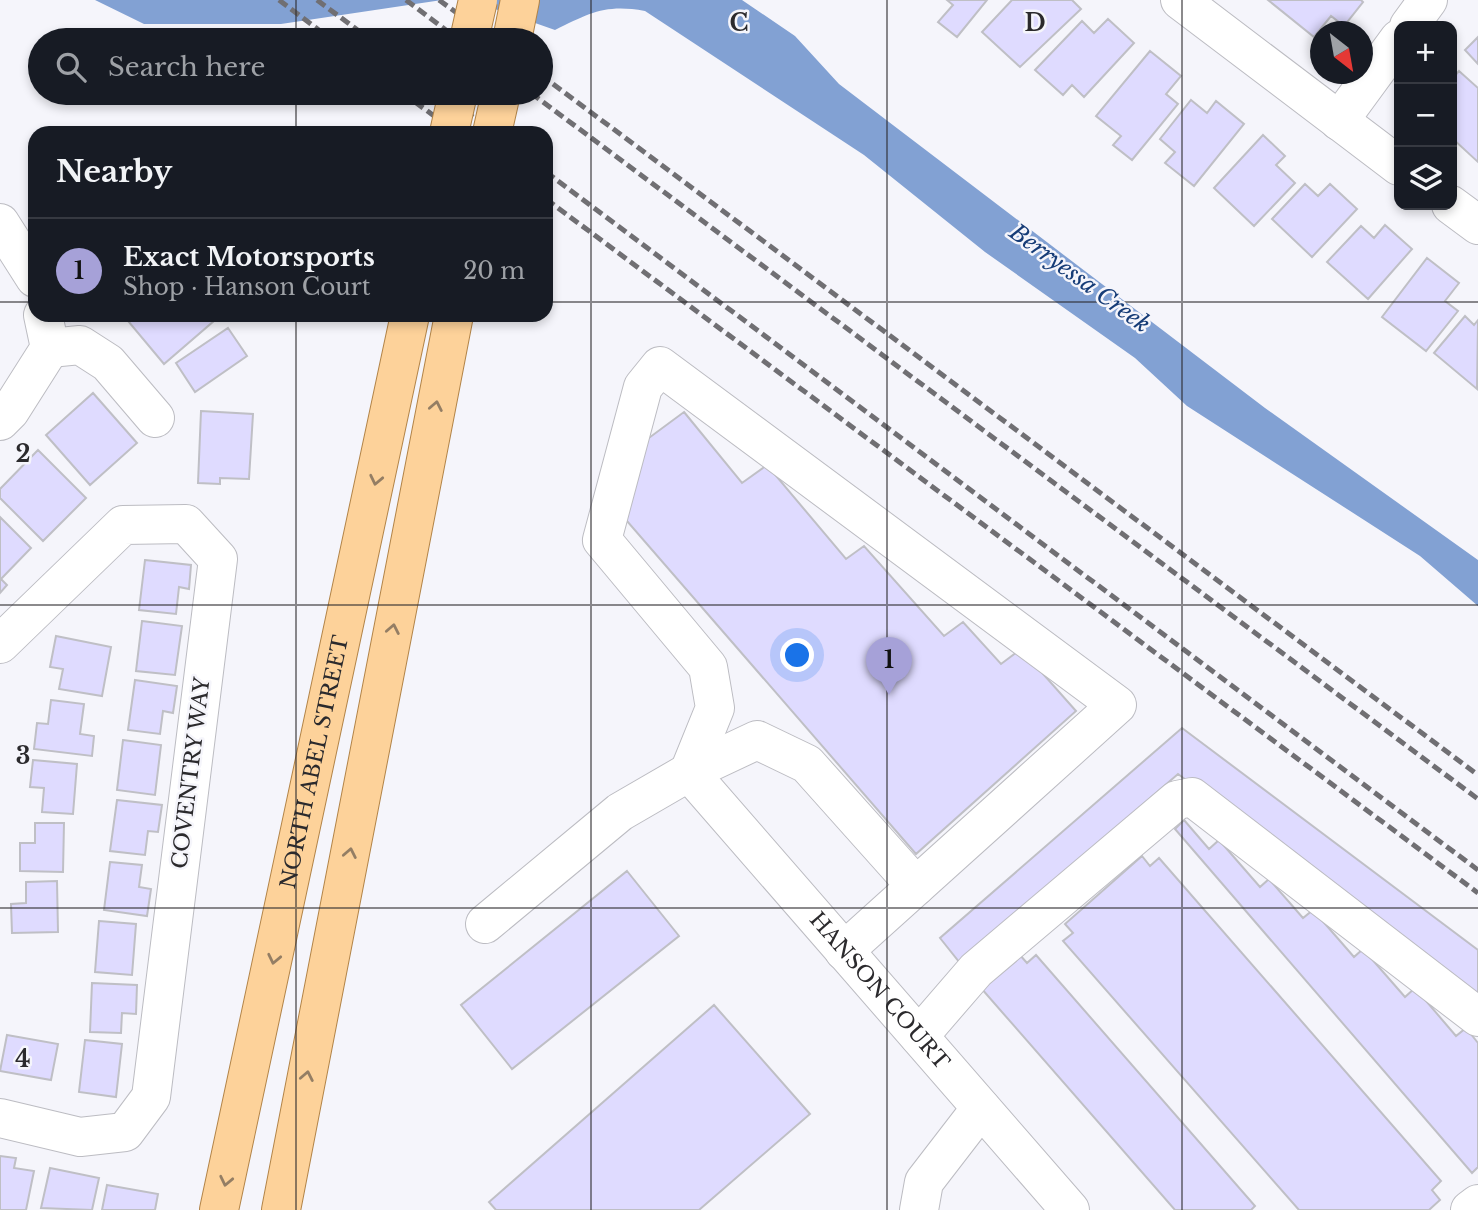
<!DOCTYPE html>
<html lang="en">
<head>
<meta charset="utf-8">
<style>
	:root { --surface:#171b24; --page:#242831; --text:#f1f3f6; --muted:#9ea1a6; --line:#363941; --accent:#a6a1d8 }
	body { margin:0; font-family:"Libre Baskerville",serif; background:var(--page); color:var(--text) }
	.controls { position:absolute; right:21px; top:21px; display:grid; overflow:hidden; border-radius:14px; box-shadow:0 4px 10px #0003 }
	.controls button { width:63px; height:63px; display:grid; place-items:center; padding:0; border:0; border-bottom:2px solid var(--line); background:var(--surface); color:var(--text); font:35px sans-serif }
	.compass { position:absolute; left:1310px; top:21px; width:63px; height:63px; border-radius:50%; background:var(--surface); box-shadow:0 4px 10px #0003; rotate:149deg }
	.you { position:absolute; left:798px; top:656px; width:24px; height:24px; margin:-18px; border:5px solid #fff; border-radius:50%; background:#1a73e8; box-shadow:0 0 0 10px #1a73e833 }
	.badge { display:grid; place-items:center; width:46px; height:46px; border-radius:50%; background:var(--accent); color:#111; font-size:23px; font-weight:700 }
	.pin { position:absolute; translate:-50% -58px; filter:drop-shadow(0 2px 4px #0008) }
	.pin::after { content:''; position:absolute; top:37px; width:24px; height:21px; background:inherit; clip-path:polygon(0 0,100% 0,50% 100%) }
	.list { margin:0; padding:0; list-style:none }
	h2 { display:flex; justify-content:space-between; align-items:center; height:91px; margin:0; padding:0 28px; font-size:30px }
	h2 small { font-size:23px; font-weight:400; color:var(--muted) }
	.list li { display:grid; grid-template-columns:46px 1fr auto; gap:21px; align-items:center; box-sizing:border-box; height:105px; padding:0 28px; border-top:2px solid var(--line) }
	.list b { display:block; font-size:26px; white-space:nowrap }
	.list p { margin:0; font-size:23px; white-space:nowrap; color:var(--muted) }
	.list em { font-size:23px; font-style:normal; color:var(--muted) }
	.icon { flex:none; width:38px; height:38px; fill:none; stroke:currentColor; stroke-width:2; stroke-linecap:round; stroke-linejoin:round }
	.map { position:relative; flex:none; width:1478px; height:1210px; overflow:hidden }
	.search { position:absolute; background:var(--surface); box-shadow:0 4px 10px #0003; left:28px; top:28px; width:525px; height:77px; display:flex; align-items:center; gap:18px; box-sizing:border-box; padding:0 24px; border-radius:38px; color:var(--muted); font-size:26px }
	.panel { position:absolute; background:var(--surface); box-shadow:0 4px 10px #0003; left:28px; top:126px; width:525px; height:196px; border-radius:21px }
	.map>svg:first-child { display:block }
</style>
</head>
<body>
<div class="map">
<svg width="1478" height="1210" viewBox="0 0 1478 1210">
	<rect width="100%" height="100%" fill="#f5f5fb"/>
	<path fill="#82a1d3" d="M95,0H442L281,24H144Z
		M469,0H742L795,36L839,84L1265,408L1478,560V606L1420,556L1187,406L1135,358L985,252L864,155L645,11C605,4 590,13 555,30Z"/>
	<path fill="#dfdbff" stroke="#bfbfc5" stroke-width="2" d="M947,0H987L957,37L938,22L953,5Z
		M1012,0H1072L1081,9L1020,67L982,32Z
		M1268,0H1361L1363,2L1344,26L1331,16L1314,37Z
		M1108,19L1134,43L1084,97L1072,85L1063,95L1035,70L1082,21L1094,33Z
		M1478,37V64L1465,50Z
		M1150,51L1181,76L1166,94L1178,104L1132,160L1113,145L1121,136L1096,116Z
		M1459,71L1478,88V162L1452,138V79Z
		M1191,100L1207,113L1216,101L1244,124L1194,186L1165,163L1175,152L1160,139Z
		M1263,135L1285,156L1276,165L1295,183L1254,226L1214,188Z
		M1305,184L1318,196L1330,184L1357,209L1312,257L1272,219Z
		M1385,225L1412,249L1368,299L1327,262L1361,226L1374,238Z
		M1427,258L1459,283L1445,301L1458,311L1426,351L1382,317Z
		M123,315H211L215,320L164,364Z
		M1465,316L1474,325L1478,320L1477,389L1434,353Z
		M228,328L247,356L195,392L176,363Z
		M93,393L137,443L90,485L46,435Z
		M201,411L253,414L249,479L220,478V484L198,483Z
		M684,412L742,483L767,465L846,559L864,546L944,636L963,622L1001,664L1021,649L1076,711L916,854L620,513L638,446Z
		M38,450L86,498L43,541L0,498V489Z
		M0,517L31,548L1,579L7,585L0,593Z
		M145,560L191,565L189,589L179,587L176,614L139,610Z
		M142,621L182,626L175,675L136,671Z
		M56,636L111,647L102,696L59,689L63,669L50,667Z
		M135,680L177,686L173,713L163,711L160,734L128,730Z
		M51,700L84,704L80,734L94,736L92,756L34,749L37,723L48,724Z
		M1182,728L1478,950V997L1178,774L960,963L940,938Z
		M123,740L161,745L155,795L117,790Z
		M33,760L77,764L73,814L42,812L44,788L30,787Z
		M117,800L162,805L158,832L148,831L145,855L110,851Z
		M1184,820L1209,849L1219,840L1260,887L1269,879L1303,918L1313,910L1354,957L1363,949L1405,997L1415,988L1456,1036L1466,1028L1478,1043V1167L1472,1173L1175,829Z
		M35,823H64L63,872L20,871V843H35Z
		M1142,856L1150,866L1159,858L1441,1181L1432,1190L1440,1200L1429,1210H1299L1063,941L1073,933L1065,924Z
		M110,862L142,865L139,887L151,889L147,916L104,910Z
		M627,871L679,936L512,1069L461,1005Z
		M57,881L58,932L12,933L11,904L26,903V882Z
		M99,921L136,924L132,975L95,972Z
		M1019,954L1027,963L1036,955L1255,1206L1251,1210H1175L981,988Z
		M92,983L137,985L136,1014L122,1013L121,1033L90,1032Z
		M714,1005L810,1114L699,1210H496L489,1202Z
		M7,1035L58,1044L51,1080L0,1071Z
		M85,1040L122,1044L116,1097L79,1092Z
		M0,1156L16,1158L14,1168L34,1171L26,1210H0Z
		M50,1168L99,1178L92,1210L41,1208Z
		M107,1185L158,1194L155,1210H102Z"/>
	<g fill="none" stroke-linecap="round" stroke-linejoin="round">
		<g stroke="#bcbcc2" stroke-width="40">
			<g id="minor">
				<path d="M1180,0L1399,166"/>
				<path d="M1409,26L1428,0"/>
				<path d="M1339,121L1399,39"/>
				<path d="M1451,205L1478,225"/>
				<path d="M0,223L35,278"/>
				<path d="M50,348L80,345L108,363L155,418"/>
				<path d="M0,421L10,411L50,348L43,315"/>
				<path d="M0,644L123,525L186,524L218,559L151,1097L125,1132L80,1137L0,1118"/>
				<path d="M689,772L715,708L708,667L602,540L643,387L660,366L1117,705L844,951"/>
				<path id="s1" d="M689,772L1070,1210"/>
				<path d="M485,924L620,812L689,772L757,740L807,764L916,886"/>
				<path d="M919,1036L976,970L1177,800L1192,797L1478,1017"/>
				<path d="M919,1210L924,1182L981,1108"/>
				<path d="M1470,1210L1478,1204"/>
			</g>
		</g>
		<g stroke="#b28448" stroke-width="40">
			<g id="major">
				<path d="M512,40L520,0"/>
				<path id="s2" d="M219,1210L410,315"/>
				<path d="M281,1210L454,315"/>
			</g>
		</g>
		<use href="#minor" stroke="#fff" stroke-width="38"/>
		<use href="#major" stroke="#fdd29a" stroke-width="38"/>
		<path stroke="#706f73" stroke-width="5" stroke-dasharray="10 5" stroke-linecap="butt" d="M279,0L332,40
			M317,0L371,40
			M406,0L459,40
			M439,0L494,40
			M541,75L1478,775
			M403,93L457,133
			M441,93L494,133
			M531,93L1478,799
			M546,172L1478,870
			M546,199L1478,893"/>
		<g stroke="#b28448" stroke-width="40" stroke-linecap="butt">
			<path id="major-bridge" d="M469,40L478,0
				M449,133L458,93
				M492,133L501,93"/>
		</g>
		<use href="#major-bridge" stroke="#fdd29a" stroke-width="38"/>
	</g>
	<defs><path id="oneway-chevron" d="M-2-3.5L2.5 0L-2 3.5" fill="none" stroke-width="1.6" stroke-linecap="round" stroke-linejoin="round" transform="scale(1.75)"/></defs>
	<g stroke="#947e64">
		<use href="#oneway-chevron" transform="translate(436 406) rotate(-79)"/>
		<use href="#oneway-chevron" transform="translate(376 480) rotate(102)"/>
		<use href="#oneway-chevron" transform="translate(393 629) rotate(-79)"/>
		<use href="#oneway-chevron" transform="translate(350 853) rotate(-79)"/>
		<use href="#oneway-chevron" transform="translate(274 959) rotate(102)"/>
		<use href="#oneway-chevron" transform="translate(307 1076) rotate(-79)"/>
		<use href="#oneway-chevron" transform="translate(226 1181) rotate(102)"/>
	</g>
	<path fill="none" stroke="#2b2a2d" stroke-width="2" stroke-opacity="0.55" d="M296,0V40M591,0V1210M887,0V1210M1182,0V1210M296,93V133M0,302H35M546,302H1478M296,315V1210M0,605H1478M0,908H1478"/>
	<g text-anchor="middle" stroke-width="5" stroke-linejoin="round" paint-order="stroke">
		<g font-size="21" fill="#2b2a2d" stroke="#f5f5fb">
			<text dy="7" stroke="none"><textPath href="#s2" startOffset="458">NORTH ABEL STREET</textPath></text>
			<text transform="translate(191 773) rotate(-83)" y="7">COVENTRY WAY</text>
			<text dy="7" stroke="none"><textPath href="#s1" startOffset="290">HANSON COURT</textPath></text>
		</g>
		<g font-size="23" font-style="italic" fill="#163c77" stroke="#f5f5fb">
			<text transform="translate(1080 278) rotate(36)" y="8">Berryessa Creek</text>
		</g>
	</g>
	<g font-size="23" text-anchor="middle" font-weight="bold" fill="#2b2a2d" stroke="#f5f5fb" stroke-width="5" stroke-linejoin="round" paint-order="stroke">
		<text x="739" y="31">C</text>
		<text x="1035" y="31">D</text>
		<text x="23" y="462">2</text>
		<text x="23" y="764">3</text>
		<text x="23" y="1067">4</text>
	</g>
</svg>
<div class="controls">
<button>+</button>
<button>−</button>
<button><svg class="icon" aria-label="layers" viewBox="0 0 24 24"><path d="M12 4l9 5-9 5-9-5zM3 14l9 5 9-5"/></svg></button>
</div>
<svg class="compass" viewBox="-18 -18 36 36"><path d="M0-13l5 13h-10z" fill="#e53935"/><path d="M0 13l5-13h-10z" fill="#9ea1a6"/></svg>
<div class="you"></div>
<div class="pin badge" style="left:889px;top:695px">1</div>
<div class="search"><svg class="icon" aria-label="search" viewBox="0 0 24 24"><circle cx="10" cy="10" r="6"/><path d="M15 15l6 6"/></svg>Search here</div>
<section class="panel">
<h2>Nearby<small></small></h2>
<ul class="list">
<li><span class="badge">1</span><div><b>Exact Motorsports</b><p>Shop · Hanson Court</p></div><em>20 m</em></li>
</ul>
</section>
</div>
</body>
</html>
